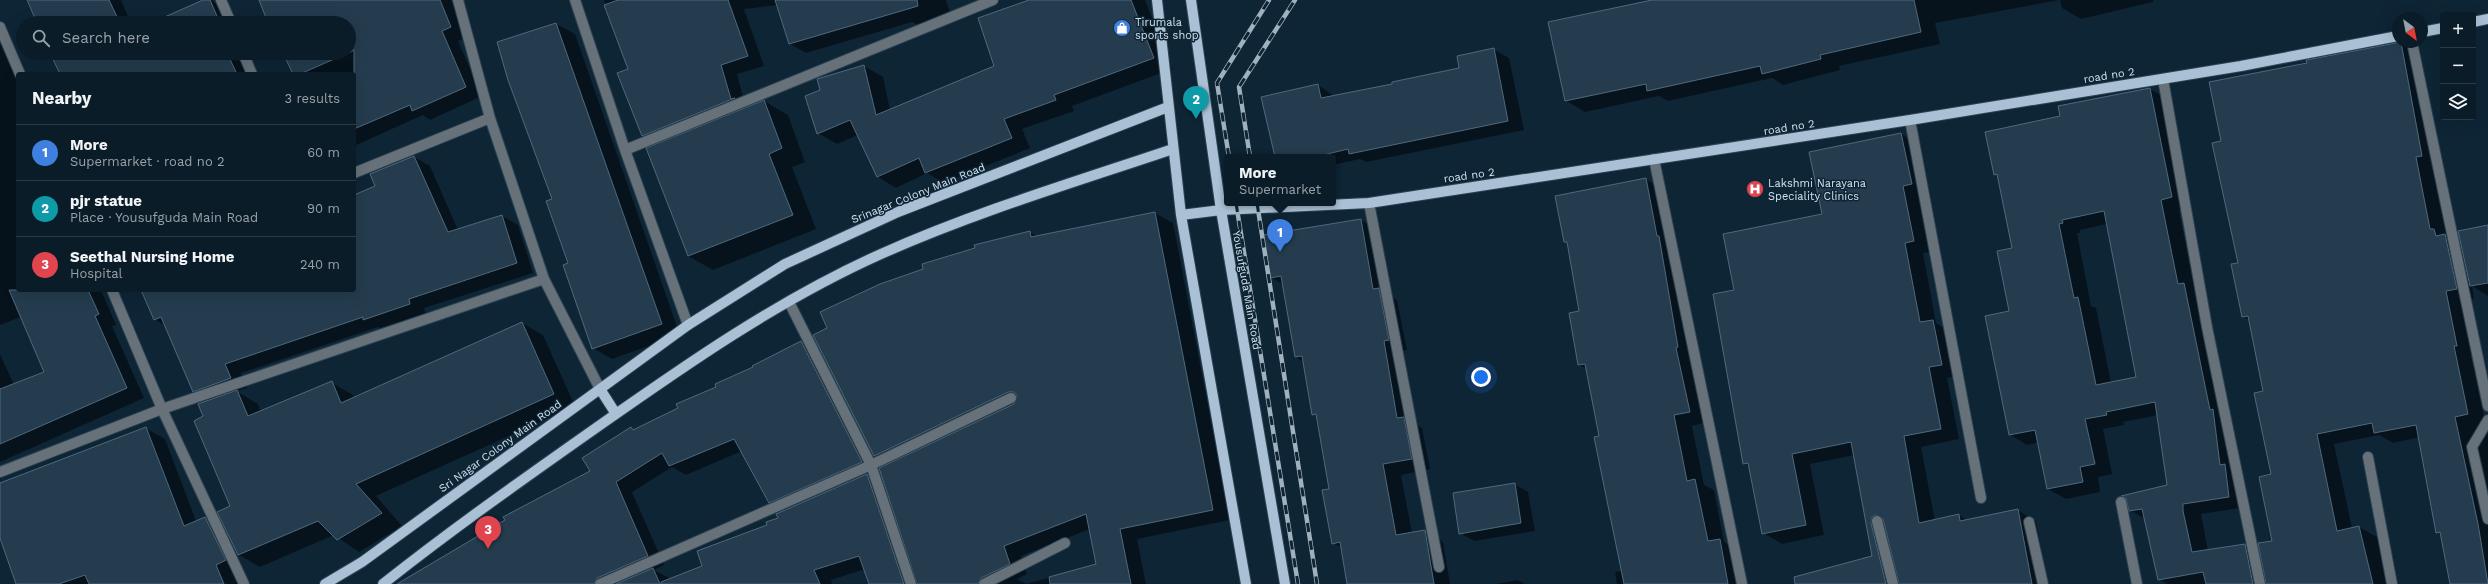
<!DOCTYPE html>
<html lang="en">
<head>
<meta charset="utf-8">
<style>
	:root { --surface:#0a1c28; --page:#182934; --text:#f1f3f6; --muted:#99a1a8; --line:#2a3a45; --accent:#f790cd }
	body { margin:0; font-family:"Work Sans",sans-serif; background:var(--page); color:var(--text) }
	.controls { position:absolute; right:12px; top:12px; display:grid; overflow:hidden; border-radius:4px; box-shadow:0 4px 16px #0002 }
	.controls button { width:36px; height:36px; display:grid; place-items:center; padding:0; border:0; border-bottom:1px solid var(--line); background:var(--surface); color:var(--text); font:20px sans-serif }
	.compass { position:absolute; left:2392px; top:12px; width:36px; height:36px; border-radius:50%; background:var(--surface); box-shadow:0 4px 16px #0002; rotate:148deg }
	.you { position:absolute; left:1481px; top:377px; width:14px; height:14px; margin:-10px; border:3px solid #fff; border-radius:50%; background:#1a73e8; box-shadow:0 0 0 6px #1a73e833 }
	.badge { display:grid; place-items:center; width:26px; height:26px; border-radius:50%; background:var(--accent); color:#fff; font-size:13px; font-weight:700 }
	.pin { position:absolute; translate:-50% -33px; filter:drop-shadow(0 1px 2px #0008) }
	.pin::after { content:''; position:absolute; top:21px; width:14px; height:12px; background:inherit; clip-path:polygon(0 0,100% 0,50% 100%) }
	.popup { position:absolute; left:1224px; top:154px; width:112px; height:52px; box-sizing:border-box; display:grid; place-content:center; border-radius:4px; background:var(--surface); filter:drop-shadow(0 1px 3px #0005); font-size:13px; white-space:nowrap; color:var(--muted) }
	.popup b { font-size:15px; color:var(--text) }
	.popup::after { content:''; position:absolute; left:50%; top:100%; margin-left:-8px; border:8px solid transparent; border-top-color:var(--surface) }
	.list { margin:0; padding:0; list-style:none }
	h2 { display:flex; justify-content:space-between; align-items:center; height:52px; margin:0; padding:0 16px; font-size:17px }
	h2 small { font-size:13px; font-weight:400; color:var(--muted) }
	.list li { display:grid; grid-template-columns:26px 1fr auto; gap:12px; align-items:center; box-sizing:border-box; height:56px; padding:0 16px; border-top:1px solid var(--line) }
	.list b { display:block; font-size:15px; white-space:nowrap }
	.list p { margin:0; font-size:13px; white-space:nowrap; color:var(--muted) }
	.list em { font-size:13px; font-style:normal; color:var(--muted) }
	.icon { flex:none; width:22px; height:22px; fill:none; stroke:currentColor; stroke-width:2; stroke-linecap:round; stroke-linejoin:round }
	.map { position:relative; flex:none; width:2488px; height:584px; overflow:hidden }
	.search { position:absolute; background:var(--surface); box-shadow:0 4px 16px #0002; left:16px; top:16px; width:340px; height:44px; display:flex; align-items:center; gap:10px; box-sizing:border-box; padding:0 14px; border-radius:22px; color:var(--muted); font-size:15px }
	.panel { position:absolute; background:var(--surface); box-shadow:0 4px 16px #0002; left:16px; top:72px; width:340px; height:220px; border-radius:4px }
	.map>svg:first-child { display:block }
</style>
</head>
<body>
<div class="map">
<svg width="2488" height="584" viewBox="0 0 2488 584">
	<rect width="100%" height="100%" fill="#0e2536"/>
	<path fill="#0007" fill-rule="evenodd" d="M26,0H121L131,23H37Z
		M205,0H211L225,8L231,23H153Z
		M260,0H451L467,37L458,41L482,96L430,120L423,115L354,146V74H294L284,53H349V23H270Z
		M604,0H946L951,16L920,26L912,22L806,53L790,44L778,5L744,9L764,66L737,74L745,105L750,107L764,101L788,115L805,162L792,167L816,229L713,270L688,256L658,145L642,136L629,70Z
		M1027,0H1145L1172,69L1072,106L1074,111L1022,129L1030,148L944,183L927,173L896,188L878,177L858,135L837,144L818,133L821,90L864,66L883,77L890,110L996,67Z
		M1655,0H2059L1935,23L1940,44L1839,66L1840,70L1783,85L1772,78L1668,101L1659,96L1585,112L1565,100Z
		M2060,0H2153V2L2081,19L2062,8Z
		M556,24L575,34L680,335L612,359L593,348L553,200L498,43Z
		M2401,42L2419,53L2440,165L2433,167L2447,236L2462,245L2488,226V296L2472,286L2474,299L2464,301L2474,356H2471L2488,435V584H2450L2441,535L2437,532L2420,437L2393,443L2379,435L2334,444L2352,528L2359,527L2377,537L2385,572L2391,584H2167L2159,579L2145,519L2130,510L2168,486L2158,415L2123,422L2124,425L2103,429L2112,474L2098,477L2100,492L2066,499L2048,489L2039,442L2027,445L2009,434L2013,249L1998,176L1995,174L2061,117L2150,89L2168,99L2190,207L2179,210L2195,291L2201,294L2247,507L2201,514L2208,551L2245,546L2262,555L2274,542L2272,475L2264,392L2249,320L2242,316L2239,264L2222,142L2211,83ZM2107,224L2137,378L2111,383L2096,308L2091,306L2077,233H2080V230ZM2040,430L2023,433V431Z
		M0,43L18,80V290H101L116,325L112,326L144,398L0,462V354L14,385L45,373L21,317L0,325Z
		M1493,49L1509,58L1524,130L1366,162L1360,159L1333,165V157H1276L1318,85L1334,96L1393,85L1460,69Z
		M51,53H244L248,74H61Z
		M1901,134L1920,145L1930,195L1920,197L1932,252L1923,253L1936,323L1951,332L1960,375L1947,378L1959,439L1921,447L1935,521L1959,515L1967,521L2017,510L2036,521L2048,584H1825L1873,557L1855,455L1810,464L1824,535L1782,544L1763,533L1750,467L1744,463L1735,291L1824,215Z
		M414,157L430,166L458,230L502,216L518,225L533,273L424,308L426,314L380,328L378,327L241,373L247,388L236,391L258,404L261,412L332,383L353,395L354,398L522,323L543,335L575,406L376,496L402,526L359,552L334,535L260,567L236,553L244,571L234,576L238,584H17L0,535V484L145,428L165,439L196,521L205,518L227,530L232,507L205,417L210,401L194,391L166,326L154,319L142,290H354V196L376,186Z
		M1645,179L1664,189L1707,422L1692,426L1704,485L1714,490L1724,542L1738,550L1744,584H1617L1615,572L1622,571L1587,369L1579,365L1580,312L1568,243L1565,241Z
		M1155,213L1173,223L1230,520L1137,539L1146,584H870L865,569L831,580L832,584H614L608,580L601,584H408L592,471L631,428L635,431L679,409L801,342L818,352L878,471L868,476L886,486L890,464L875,456L814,336L1030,232L1038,237ZM742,451L770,502L785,511L779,519L703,567L671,579L654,570L664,565L632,492L672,467L686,475ZM1090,529L1097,565L1026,584L1017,579L1027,574L1021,556Z
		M1361,220L1380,231L1390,296L1397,300L1407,350L1402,351L1415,424L1422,428L1430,469L1401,475L1412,533L1424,531L1443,542L1450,584H1348L1342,548L1333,543L1330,489L1317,417L1313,414L1304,362L1296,357L1283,284L1270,277L1264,236Z
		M1514,484L1528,492L1535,531L1474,541L1460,533Z
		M1518,580L1525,584H1496Z"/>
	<path fill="#243c4e" stroke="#4f697c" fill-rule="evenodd" d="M27,0H109L120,23H37Z
		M203,0H210L220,23H151Z
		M259,0H440L451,27L442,31L466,87L412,111L410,105L354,129V50L349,53V23H268Z
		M618,0H728L748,56L721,65L731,99L735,98L642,136L617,73L628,69L604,5Z
		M775,0H917L918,6L789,44Z
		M1029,0H1131L1154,58L1054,95L1056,100L1004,119L1012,138L925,173L919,158L877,177L850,120L817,134L805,96L820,90L817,79L864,65L876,115L994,66L978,18Z
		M1652,0H1914L1921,32L1820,55L1821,59L1762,74L1760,66L1647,91L1646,84L1565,101L1548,22Z
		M556,23L662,324L592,349L563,265L568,263L546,201L552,199L508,80L497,42Z
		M2401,42L2422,156L2416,157L2430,229H2434L2436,236L2445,234L2457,289L2446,291L2457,346H2454L2468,414L2455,417L2478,524L2488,584H2450L2440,532L2436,533L2416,425L2374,433L2372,423L2317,434L2337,531L2359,526L2373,584H2266L2258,543L2272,541L2259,477L2271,474L2254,393L2263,391L2248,316L2242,317L2231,264L2238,263L2212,143L2221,141L2209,82L2307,63L2306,60Z
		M1494,48L1508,121L1349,154L1348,149L1315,157H1275L1261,97L1318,84L1321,98L1392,84V82L1459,68L1457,56Z
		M50,53H227L237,74H60Z
		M283,53H348L300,74H293Z
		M2150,88L2172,197L2161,200L2178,284L2184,283L2210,410L2213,409L2220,465L2225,464L2229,497L2183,504V511L2192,552L2245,544L2253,584H2206L2203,572L2158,580L2142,509L2129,511L2126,498L2121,496L2167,485L2155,402L2106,412L2107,415L2085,419L2095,464L2080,467L2083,482L2047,489L2035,430L2009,435L1985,316L2009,311L1997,251L2012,248L1997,174L1994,175L1985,132L2060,116L2058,106ZM2104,211L2136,377L2096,385L2078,297L2074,298L2059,224L2063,223L2062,220Z
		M764,100L782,148L769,154L793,215L688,256L646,148Z
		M1901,133L1912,184L1903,186L1914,241L1905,243L1920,322L1933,320L1942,365L1929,367L1941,429L1904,436L1919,523L1959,514L1960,521L2018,509L2032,584H1899L1883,519L1876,515L1872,517L1871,523L1886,584H1795L1794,577L1872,556L1851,442L1792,454L1806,525L1762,534L1748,463L1743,464L1713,294L1734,290L1723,234L1822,214L1809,152Z
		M414,156L448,232L502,215L517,263L409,299L410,304L363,320V317L225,364L231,378L193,392L161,317L154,320L141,290H354V195L375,186L370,174Z
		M1646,178L1657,236H1659L1678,347L1676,348L1690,412L1674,415L1687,481L1695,479L1708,541L1720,539L1728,584H1624L1594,437L1599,436L1585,364L1578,365L1569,313L1579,311L1567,242H1564L1555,196Z
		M1155,212L1213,510L1120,529L1131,584H1050L1049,577L1096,564L1086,514L1004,546L1010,564L981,578L978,584H917L879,468L1014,404L1017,396L1014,392H1008L874,456L813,335L827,328L820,312L880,284L923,269L922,264L975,248L974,245L1030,231L1031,237Z
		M1361,219L1373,289L1379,288L1389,340L1384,341L1397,418L1404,417L1412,459L1383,464L1396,535L1425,530L1434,584H1347L1340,542L1332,544L1322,490L1329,489L1316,414L1312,415L1302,356L1295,357L1281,276L1270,278L1263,235Z
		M2488,225V283L2470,286L2458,231Z
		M9,290H88L99,314L95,316L127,388L0,444V389L44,372Z
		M522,322L554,394L356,484L382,513L337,540L318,521L238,555L217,512L230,506L194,421L203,416L198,404L237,390L248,416L332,381L341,403Z
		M801,341L862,462L769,503L734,439L669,466L662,453L616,482L648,556L597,578L594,584H397L505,520L503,517L590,471L582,458L631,427L633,430L678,408L676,404L716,387L715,384L753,367L752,366Z
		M146,427L184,526L205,517L226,560L216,565L224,584H89L85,575L59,584H16L0,538V483Z
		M867,474L904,584H869L859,556L814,570L820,584H661V582L702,566L697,551L767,525L766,522L778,518L776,514Z
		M1515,483L1521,523L1459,534L1453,493Z
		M653,568L660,584H616Z"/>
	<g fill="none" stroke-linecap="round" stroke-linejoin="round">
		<g stroke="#2d4353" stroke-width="12">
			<path id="minor" d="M221,0L231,23
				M458,0L490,118L544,279L600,389
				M575,0L625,150L688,325
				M0,27L20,74
				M2412,42L2488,406
				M243,53L252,74
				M2163,79L2207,327L2260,584
				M1910,120L1981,498
				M625,150L993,0
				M1654,159L1742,584
				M354,173L490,118
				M1369,203L1439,567
				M112,290L162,409L244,584
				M789,302L871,465L911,584
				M2488,420L2472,447L2488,519
				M2368,457L2392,584
				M0,472L162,409L544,279
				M2121,502L2137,584
				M1877,521L1893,584
				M2029,522L2043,584
				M600,584L871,465L1011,398
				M984,584L1065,543"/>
		</g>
		<g stroke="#2d4353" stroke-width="12">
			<path id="major" d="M1157,0L1181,215L1246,584
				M1191,0L1221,210L1285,584
				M2473,22L2488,19
				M2422,32L2443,28
				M1181,215L1221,210L1369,203L1910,120L2241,66L2398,36
				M600,389L616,414
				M325,584L362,562L688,325L785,264L898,212L1168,107
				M383,584C451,530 522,480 593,430C684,366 778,300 881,254C975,212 1075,182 1173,149"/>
		</g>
		<use href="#minor" stroke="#66717a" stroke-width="10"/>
		<use href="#major" stroke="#aac0d4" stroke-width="10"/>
		<g stroke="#a0b1be" stroke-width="4.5">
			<path id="rail" d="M1229,157L1217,83L1269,0
				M1250,157L1239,87L1295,0
				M1236,203L1298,584
				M1257,203L1317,584"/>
		</g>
		<use href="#rail" stroke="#0e2536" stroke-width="3" stroke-dasharray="9" stroke-linecap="butt"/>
	</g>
	<defs>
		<g id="shop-disc" transform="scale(0.9)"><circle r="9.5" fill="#3f7fe0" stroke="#0e2536"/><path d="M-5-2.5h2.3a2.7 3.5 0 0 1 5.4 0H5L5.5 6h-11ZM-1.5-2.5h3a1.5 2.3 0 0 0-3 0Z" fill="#fff"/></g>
		<g id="hospital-disc" transform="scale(0.9)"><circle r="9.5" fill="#e0444e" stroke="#0e2536"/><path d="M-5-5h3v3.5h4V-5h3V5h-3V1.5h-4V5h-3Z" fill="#fff"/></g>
	</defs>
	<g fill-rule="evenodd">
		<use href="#shop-disc" x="1122" y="28"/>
		<use href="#hospital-disc" x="1755" y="189"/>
	</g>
	<g text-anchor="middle" stroke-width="3" stroke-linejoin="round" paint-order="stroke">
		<g font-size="11" fill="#d2e1ec" stroke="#0e2536" text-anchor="start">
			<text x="1135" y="26">Tirumala<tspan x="1135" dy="13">sports shop</tspan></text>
			<text x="1768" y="187">Lakshmi Narayana<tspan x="1768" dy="13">Speciality Clinics</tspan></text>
		</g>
		<g font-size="11" fill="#d2e1ec" stroke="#0e2536">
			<text transform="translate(2109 75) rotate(-9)" y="4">road no 2</text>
			<text transform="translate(1789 127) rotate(-9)" y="4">road no 2</text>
			<text transform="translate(1469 175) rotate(-8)" y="4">road no 2</text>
			<text transform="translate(918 193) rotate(-22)" y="4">Srinagar Colony Main Road</text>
			<text transform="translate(1247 290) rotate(80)" y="4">Yousufguda Main Road</text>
			<text transform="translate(500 446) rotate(-36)" y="4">Sri Nagar Colony Main Road</text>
		</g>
	</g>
</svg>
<div class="controls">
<button>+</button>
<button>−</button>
<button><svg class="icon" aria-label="layers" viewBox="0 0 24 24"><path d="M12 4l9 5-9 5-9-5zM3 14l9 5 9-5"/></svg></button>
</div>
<svg class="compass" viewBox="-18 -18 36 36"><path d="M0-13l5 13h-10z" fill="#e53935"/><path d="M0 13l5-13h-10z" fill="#99a1a8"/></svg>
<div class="you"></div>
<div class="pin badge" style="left:1280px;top:252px;background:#3f7fe0">1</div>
<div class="popup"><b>More</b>Supermarket</div>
<div class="pin badge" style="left:1196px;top:119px;background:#0f9aa8">2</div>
<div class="pin badge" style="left:488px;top:549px;background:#e0444e">3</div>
<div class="search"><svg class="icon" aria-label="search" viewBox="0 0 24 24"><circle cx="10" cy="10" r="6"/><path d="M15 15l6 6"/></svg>Search here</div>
<section class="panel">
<h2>Nearby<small>3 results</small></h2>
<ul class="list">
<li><span class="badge" style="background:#3f7fe0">1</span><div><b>More</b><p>Supermarket · road no 2</p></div><em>60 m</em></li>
<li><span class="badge" style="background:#0f9aa8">2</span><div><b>pjr statue</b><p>Place · Yousufguda Main Road</p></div><em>90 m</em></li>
<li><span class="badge" style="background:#e0444e">3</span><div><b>Seethal Nursing Home</b><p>Hospital</p></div><em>240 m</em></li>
</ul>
</section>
</div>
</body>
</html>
